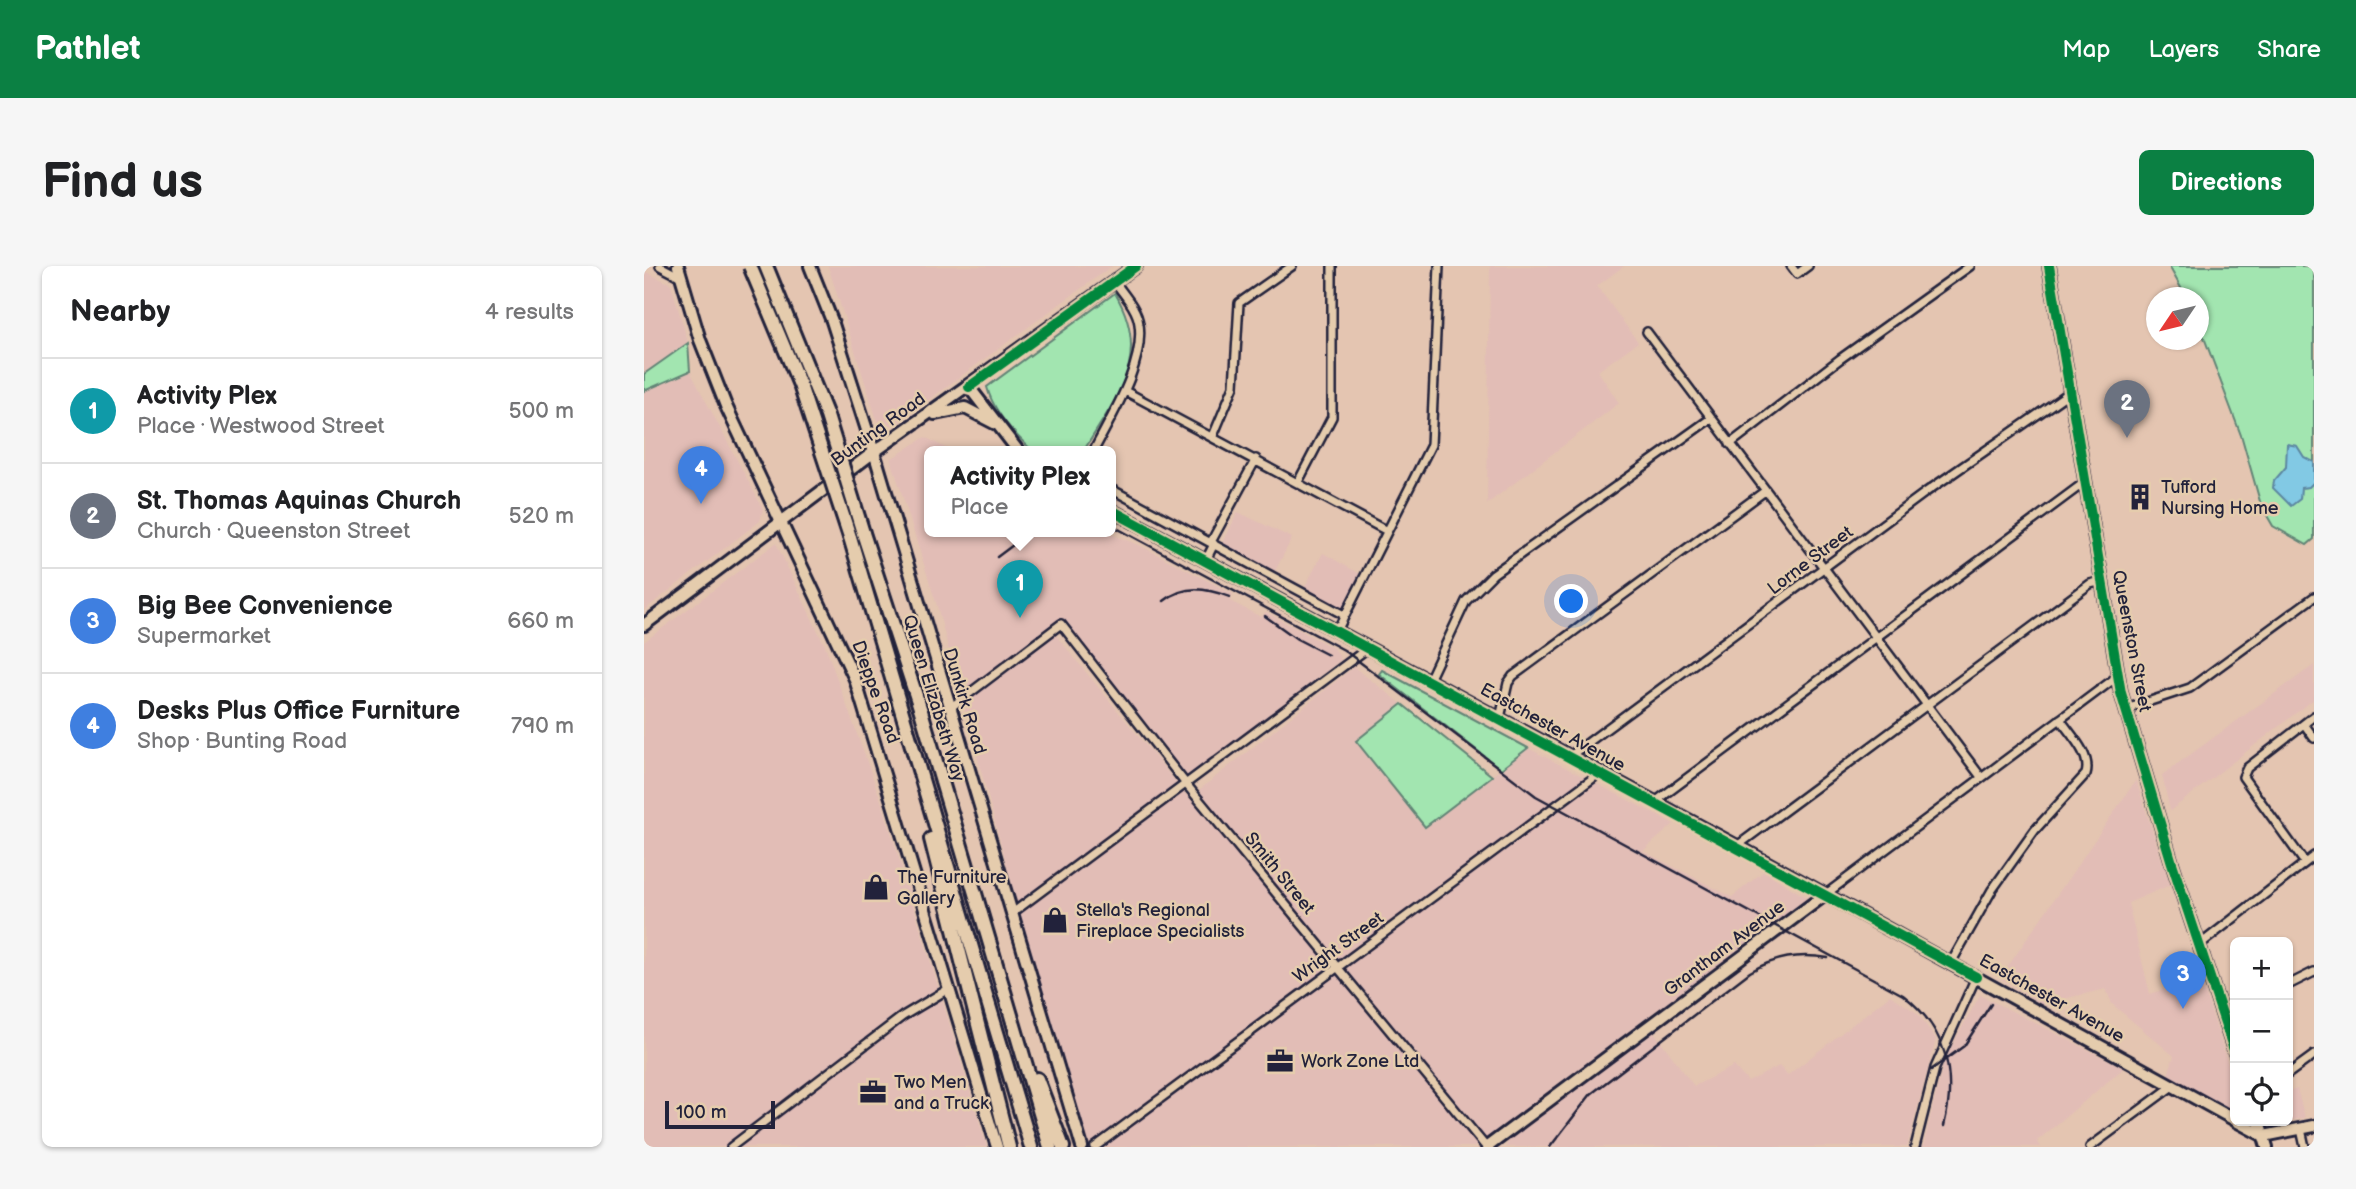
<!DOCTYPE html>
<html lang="en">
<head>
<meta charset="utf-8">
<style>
	:root { --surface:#fff; --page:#f6f6f6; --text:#202124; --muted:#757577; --line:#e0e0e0; --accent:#0b8043 }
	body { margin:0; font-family:"Balsamiq Sans",sans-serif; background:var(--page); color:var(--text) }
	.controls { position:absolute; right:21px; bottom:21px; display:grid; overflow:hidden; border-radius:10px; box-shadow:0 2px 5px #0004 }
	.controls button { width:63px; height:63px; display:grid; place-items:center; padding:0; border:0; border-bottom:2px solid var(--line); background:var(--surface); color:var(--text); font:35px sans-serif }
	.compass { position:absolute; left:1502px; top:21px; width:63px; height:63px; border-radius:50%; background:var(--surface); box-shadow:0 2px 5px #0004; rotate:235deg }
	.scale { position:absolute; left:21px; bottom:18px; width:110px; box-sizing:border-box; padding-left:7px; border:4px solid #22223b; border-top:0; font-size:19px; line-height:24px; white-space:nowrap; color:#22223b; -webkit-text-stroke:5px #e5ccad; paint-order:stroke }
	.you { position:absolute; left:928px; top:336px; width:24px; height:24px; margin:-18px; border:5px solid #fff; border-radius:50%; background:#1a73e8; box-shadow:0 0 0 10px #1a73e833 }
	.badge { display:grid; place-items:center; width:46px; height:46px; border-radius:50%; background:var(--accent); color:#fff; font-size:23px; font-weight:700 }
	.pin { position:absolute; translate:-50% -58px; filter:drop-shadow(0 2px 4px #0008) }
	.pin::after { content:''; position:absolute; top:37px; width:24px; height:21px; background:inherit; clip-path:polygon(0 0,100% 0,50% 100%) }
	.popup { position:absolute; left:280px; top:180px; width:192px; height:91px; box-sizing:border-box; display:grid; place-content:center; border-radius:10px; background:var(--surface); filter:drop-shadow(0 2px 5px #0005); font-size:23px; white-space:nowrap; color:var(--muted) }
	.popup b { font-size:26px; color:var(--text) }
	.popup::after { content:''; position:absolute; left:50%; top:100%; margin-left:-14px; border:14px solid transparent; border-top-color:var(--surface) }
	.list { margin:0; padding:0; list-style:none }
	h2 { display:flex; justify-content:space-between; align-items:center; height:91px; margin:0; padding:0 28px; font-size:30px }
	h2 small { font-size:23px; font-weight:400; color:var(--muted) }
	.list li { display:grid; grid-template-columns:46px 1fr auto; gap:21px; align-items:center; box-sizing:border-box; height:105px; padding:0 28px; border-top:2px solid var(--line) }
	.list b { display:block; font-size:26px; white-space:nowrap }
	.list p { margin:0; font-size:23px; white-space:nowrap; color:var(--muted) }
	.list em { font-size:23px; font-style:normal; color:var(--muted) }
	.icon { flex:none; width:38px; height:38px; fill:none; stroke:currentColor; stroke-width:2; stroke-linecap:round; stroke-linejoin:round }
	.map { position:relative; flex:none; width:1670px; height:881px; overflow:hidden; border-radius:10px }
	header { display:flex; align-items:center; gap:42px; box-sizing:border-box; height:98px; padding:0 35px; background:var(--accent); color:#fff }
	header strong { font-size:33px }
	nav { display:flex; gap:38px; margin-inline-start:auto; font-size:24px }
	.intro { display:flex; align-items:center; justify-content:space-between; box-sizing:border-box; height:168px; padding:0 42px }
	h1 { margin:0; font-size:49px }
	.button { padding:18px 32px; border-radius:10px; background:var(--accent); color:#fff; font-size:24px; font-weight:700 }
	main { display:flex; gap:42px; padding:0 42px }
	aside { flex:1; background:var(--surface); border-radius:10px; box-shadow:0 2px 5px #0004 }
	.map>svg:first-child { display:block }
</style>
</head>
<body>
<header>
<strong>Pathlet</strong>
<nav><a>Map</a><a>Layers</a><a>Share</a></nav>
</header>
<div class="intro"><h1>Find us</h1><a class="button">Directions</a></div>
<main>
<aside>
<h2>Nearby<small>4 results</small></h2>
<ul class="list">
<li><span class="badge" style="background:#0f9aa8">1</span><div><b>Activity Plex</b><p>Place · Westwood Street</p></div><em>500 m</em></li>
<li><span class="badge" style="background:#6b7280">2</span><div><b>St. Thomas Aquinas Church</b><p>Church · Queenston Street</p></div><em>520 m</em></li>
<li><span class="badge" style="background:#3f7fe0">3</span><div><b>Big Bee Convenience</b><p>Supermarket</p></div><em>660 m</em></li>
<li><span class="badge" style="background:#3f7fe0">4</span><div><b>Desks Plus Office Furniture</b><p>Shop · Bunting Road</p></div><em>790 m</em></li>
</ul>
</aside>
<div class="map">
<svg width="1670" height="881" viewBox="0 0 1670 881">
	<rect width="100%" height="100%" fill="#e4c5b1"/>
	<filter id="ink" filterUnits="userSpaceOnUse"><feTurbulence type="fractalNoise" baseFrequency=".0143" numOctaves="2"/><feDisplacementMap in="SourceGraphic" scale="14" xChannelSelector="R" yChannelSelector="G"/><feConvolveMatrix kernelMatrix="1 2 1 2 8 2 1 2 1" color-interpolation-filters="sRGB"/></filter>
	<g filter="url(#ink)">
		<path fill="#e2bdb6" d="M184,0H468L250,159L234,157Z
			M846,0H980L953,20L994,76L954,105L975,137L843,238Z
			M0,5L27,18L44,77L0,108Z
			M46,105L119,243L116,255L0,344V125Z
			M281,171L309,186H285V266H461L495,279L589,328L586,335L617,351L622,346L691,383L697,394L544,511L415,354L405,361L545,532L710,401L758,438L712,475L781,561L884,482L1030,558L999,585L1088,631L1120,605L1163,632L830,881H446L378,657L293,340L247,193Z
			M594,246L648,272L630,307L577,281Z
			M132,277L182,382L239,540L343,881H0V376Z
			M679,287L718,309L698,346L659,324Z
			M1670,399V433L1526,545L1518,509Z
			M1492,514L1526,619L1484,637L1506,728L1556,711L1591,819V850L1523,812L1530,790L1468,738L1462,723L1397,738L1356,712Z
			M1246,729L1273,747L1292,773L1263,881H862L864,875L1010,766L1050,820L1090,800L1104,816L1135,800L1144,809Z
			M1336,729L1480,802L1393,875L1397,881H1279L1300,794Z
			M1653,823L1661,852L1633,857L1628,855H1644V826Z"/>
		<path fill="#a2e5b0" stroke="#628476" stroke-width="2" d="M1525,0H1670V273L1663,279L1629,260L1617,239L1598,172L1555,58L1554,32L1542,31Z
			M471,27C509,92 472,131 439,186H390C372,170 349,145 343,121Z
			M44,77L46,105L0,125V108Z
			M738,404L884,482L857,503L735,408Z
			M758,438L848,510L781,561L712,475Z"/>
		<path fill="#82c9e4" stroke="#5c86a0" stroke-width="2" d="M1643,178L1653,180L1660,191L1670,196V216L1665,221L1657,222L1656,233L1647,240L1629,222L1630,215L1642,201Z"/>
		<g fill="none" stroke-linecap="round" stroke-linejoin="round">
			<g stroke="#22223b" stroke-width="12">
				<path id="street" d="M16,0L35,10
					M1147,0L1153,8L1164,0
					M1003,66L1337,511
					M481,125L743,265
					M569,170L590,120L595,37L648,0
					M1086,178L1196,93L1326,0
					M449,186C467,151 501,98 495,58C493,42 480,29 471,16
					M654,216L688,151V0
					M467,223L700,349
					M567,276L612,193
					M562,294L570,278
					M693,365L787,179L795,0
					M785,414L822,335L849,308L1066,153
					M306,442L417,358L542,518L842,881
					M1482,443L1546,422L1670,331
					M856,452L864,417L869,410L1121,225
					M1660,458L1670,472
					M926,490L1282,226L1426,126
					M1011,536L1441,216
					M1093,580L1446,318L1458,315
					M1661,597L1599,511L1603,502L1670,450
					M1182,628L1474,410
					M367,648L724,382
					M1554,680L1670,590
					M1307,697L1348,624L1391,564L1442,508C1448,489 1426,468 1416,453
					M1644,719L1670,706
					M1579,753L1591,746
					M1644,808L1670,789
					M1657,863L1661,881
					M87,881L259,750L306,722
					M451,881L956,507
					M1271,881L1291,802L1332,711
					M1446,881L1530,819"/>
			</g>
			<g stroke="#22223b" stroke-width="16">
				<path id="secondary" d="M34,0L56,74L82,140L211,413L353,881
					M166,0L188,55L230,186L438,881
					M1405,0L1477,427L1528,597L1591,787
					M325,121L375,186
					M291,148L321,142L354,159
					M467,244L1093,580L1591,854
					M0,359L230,186L492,0
					M1592,855L1620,870
					M1615,855L1623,881
					M1620,870L1670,860
					M843,881L1182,628"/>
			</g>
			<g stroke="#22223b" stroke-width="18">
				<path id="highway" d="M219,267L277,445L406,881
					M206,271L387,881
					M287,573L365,881
					M393,813L419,881"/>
			</g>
			<use href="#street" stroke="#e5ccad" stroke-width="7"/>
			<use href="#secondary" stroke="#e5ccad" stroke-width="10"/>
			<use href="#highway" stroke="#e5ccad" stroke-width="12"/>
			<path stroke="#22223b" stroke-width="2.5" d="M467,259L700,384L892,530L1259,729C1302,762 1313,808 1300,860
				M383,268L385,266
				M353,291L369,279
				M520,335C541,318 562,322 586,331
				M621,350L653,373L684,389
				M1287,804L1320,780L1347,738
				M906,881L947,828L1106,706C1131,691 1155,687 1184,692"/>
			<g stroke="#22223b" stroke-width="18" stroke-linecap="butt">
				<path id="highway-bridge" d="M106,0L156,119L206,271
					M122,0L183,150L219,267"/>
			</g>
			<use href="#highway-bridge" stroke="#e5ccad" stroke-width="12"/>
			<g stroke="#e5ccad" stroke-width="15">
				<path id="cycleway" d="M1405,0L1477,427L1528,597L1591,787
					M325,121L492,0
					M467,244L1332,711"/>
			</g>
			<use href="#cycleway" stroke="#00873e" stroke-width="10"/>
		</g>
	</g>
	<defs>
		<g id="building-bare" transform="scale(2.1)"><path d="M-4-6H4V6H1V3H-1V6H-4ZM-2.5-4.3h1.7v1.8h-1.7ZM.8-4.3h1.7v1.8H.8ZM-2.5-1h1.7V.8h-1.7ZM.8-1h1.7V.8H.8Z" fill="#22223b" stroke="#e5ccad" stroke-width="2.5" paint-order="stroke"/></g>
		<g id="shop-bare" transform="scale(2.1)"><path d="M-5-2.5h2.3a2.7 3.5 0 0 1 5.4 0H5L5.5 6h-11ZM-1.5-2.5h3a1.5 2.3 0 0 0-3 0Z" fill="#22223b" stroke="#e5ccad" stroke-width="2.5" paint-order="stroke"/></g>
		<g id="office-bare" transform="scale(2.1)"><path d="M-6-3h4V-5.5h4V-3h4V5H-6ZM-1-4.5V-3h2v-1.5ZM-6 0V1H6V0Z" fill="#22223b" stroke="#e5ccad" stroke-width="2.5" paint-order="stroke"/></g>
	</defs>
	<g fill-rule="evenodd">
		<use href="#building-bare" x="1496" y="231"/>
		<use href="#shop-bare" x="232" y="621"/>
		<use href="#shop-bare" x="411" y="654"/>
		<use href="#office-bare" x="636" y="795"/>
		<use href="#office-bare" x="229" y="826"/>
	</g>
	<g text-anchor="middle" stroke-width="5" stroke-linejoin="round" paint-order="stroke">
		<g font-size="18" fill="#22223b" stroke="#e5ccad">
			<text transform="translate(234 163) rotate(-36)" y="6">Bunting Road</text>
			<text transform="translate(1166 294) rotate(-37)" y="6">Lorne Street</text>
			<text transform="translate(1488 375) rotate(79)" y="6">Queenston Street</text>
			<text transform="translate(232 426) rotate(70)" y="6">Dieppe Road</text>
			<text transform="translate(290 432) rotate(73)" y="6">Queen Elizabeth Way</text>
			<text transform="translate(321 435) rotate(73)" y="6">Dunkirk Road</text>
			<text transform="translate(909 461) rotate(29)" y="6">Eastchester Avenue</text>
			<text transform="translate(636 607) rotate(51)" y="6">Smith Street</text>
			<text transform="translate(694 681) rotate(-36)" y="6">Wright Street</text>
			<text transform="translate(1080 682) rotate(-37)" y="6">Grantham Avenue</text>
			<text transform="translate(1408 732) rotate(29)" y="6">Eastchester Avenue</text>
		</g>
		<g font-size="18" fill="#22223b" stroke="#e5ccad" text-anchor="start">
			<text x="1517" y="227">Tufford<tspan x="1517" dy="21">Nursing Home</tspan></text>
			<text x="253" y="617">The Furniture<tspan x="253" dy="21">Gallery</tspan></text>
			<text x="432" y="650">Stella's Regional<tspan x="432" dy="21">Fireplace Specialists</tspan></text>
			<text x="657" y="801">Work Zone Ltd</text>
			<text x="250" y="822">Two Men<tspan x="250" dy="21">and a Truck</tspan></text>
		</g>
	</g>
</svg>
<div class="controls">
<button>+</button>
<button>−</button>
<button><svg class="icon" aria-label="locate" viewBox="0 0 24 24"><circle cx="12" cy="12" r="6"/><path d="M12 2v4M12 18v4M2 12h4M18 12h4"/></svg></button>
</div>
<svg class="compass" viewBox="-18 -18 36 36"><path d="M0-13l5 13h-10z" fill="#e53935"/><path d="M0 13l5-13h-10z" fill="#757577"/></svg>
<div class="scale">100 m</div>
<div class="you"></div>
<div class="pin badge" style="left:376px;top:352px;background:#0f9aa8">1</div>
<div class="popup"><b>Activity Plex</b>Place</div>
<div class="pin badge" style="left:1483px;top:172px;background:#6b7280">2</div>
<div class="pin badge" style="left:1539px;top:743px;background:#3f7fe0">3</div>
<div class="pin badge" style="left:57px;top:238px;background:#3f7fe0">4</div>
</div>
</main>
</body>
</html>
